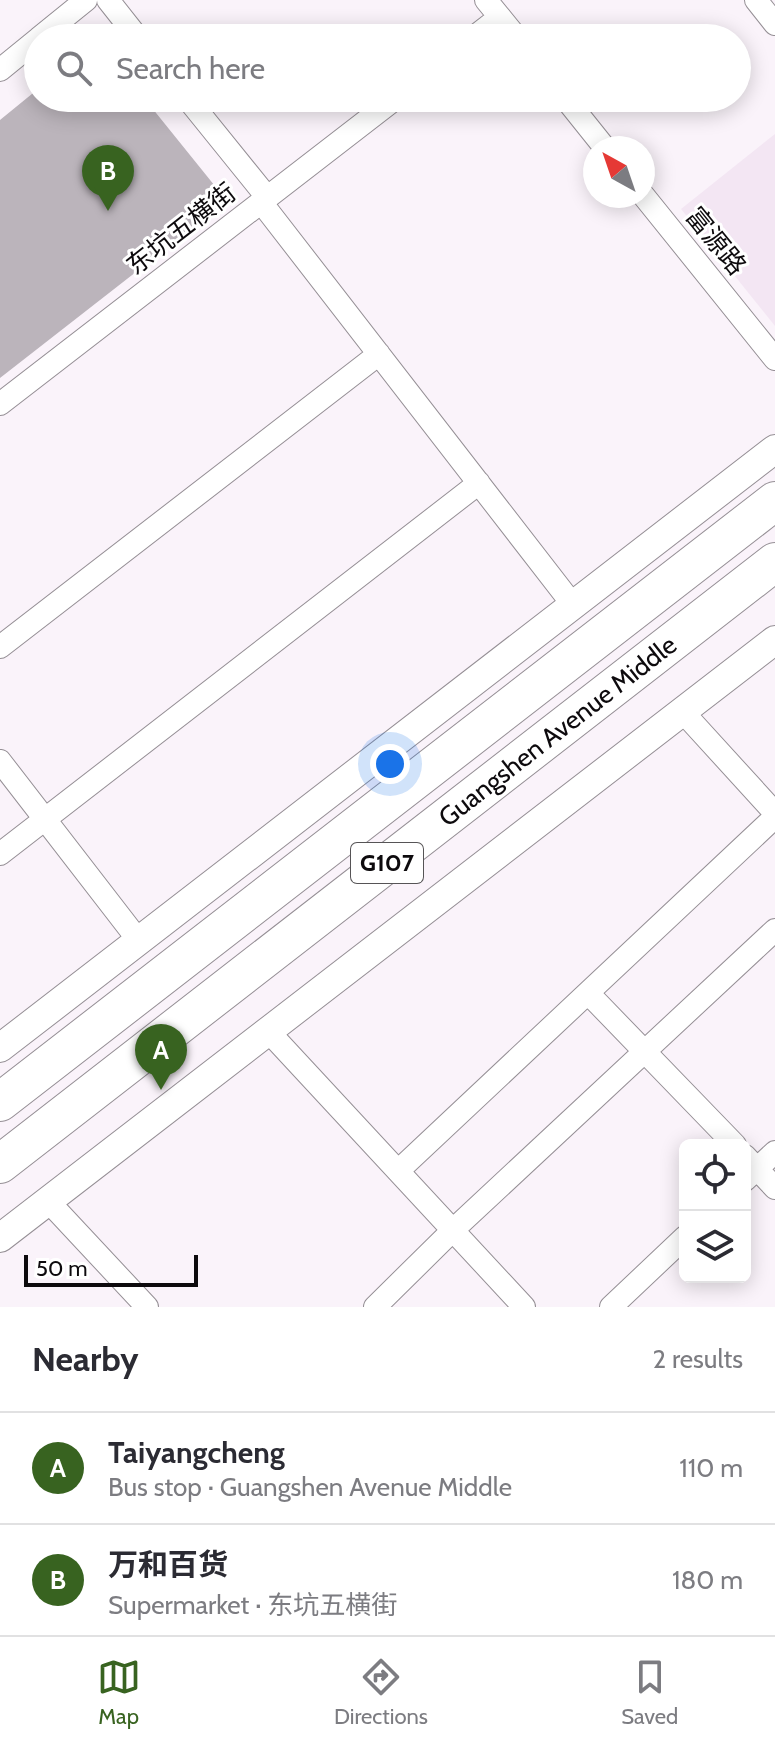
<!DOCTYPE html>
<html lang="en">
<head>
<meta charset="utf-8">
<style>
	:root { --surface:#fff; --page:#f7f7f7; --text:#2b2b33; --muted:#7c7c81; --line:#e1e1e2; --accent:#386320 }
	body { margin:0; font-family:Cabin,"Noto Sans SC",sans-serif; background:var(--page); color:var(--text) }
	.controls { position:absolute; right:24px; bottom:24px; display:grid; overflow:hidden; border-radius:12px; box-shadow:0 4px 20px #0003 }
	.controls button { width:72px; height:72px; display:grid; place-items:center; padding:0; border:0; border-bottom:2px solid var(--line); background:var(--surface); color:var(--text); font:40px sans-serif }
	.compass { position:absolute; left:583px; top:136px; width:72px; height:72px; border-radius:50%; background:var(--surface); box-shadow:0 4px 20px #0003; rotate:320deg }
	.scale { position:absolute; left:24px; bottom:20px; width:174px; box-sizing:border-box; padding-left:8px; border:4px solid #0d0a0d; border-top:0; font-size:22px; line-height:28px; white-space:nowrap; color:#0d0a0d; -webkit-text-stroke:6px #fff; paint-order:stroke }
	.you { position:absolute; left:390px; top:764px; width:28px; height:28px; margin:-20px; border:6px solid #fff; border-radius:50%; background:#1a73e8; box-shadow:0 0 0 12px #1a73e833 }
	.badge { display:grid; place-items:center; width:52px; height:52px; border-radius:50%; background:var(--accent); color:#fff; font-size:26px; font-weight:700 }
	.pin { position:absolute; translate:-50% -66px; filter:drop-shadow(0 2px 4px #0008) }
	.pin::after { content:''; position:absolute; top:42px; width:28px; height:24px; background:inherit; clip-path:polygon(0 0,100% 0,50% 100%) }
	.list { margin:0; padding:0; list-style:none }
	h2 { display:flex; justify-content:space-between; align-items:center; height:104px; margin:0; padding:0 32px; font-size:34px }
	h2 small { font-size:26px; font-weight:400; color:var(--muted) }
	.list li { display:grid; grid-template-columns:52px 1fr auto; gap:24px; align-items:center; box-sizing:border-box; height:112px; padding:0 32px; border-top:2px solid var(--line) }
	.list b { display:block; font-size:30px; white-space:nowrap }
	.list p { margin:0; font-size:26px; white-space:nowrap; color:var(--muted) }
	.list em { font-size:26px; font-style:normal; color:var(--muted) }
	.icon { flex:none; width:44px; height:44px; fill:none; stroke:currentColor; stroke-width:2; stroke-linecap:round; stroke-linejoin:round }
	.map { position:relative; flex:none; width:775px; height:1307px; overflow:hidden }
	.search { position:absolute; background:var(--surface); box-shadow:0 4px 20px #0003; left:24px; right:24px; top:24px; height:88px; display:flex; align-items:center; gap:20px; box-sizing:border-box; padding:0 28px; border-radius:44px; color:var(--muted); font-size:30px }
	.sheet { height:328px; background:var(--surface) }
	nav { display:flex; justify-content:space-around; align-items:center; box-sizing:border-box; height:112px; border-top:2px solid var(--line); background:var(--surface); font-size:22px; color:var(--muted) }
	nav a { display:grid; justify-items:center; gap:4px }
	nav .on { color:var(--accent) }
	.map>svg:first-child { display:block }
</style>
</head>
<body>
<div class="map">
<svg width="775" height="1307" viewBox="0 0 775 1307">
	<rect width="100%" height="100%" fill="#faf3fa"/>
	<path fill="#f3e6f3" d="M775,134V326L681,209Z"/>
	<path fill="#bbb4bb" d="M38,89V98H144L227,201L0,378V120Z"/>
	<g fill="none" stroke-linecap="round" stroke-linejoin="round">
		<g stroke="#958f95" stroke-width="24">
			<path id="minor" d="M108,0L138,38
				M486,0L517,38
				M756,0L775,24
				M39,38L86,0
				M473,38L500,17
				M0,70L38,39
				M187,98L267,197
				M565,98L605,148
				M643,195L775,359
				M261,202L573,605
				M0,404L396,98
				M0,647L379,354
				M682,711L775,813
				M0,761L139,941
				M0,854L479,483
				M588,993L735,1145
				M268,1031L524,1307
				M745,1156L775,1188
				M398,1171L775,817
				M745,1180L775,1152
				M48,1201L147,1307
				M375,1307L453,1230L775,930
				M611,1307L685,1237"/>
		</g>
		<g stroke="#958f95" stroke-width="30">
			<path id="tertiary" d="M0,1048L775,449
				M0,1238L775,640"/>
		</g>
		<g stroke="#958f95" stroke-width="40">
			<g id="trunk">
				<path d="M0,1102L775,501"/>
				<path id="s1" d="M0,1164L775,562"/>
			</g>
		</g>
		<use href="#minor" stroke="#fff" stroke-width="22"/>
		<use href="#tertiary" stroke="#fff" stroke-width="28"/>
		<use href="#trunk" stroke="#fff" stroke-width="38"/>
	</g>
	<g text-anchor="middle" stroke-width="6" stroke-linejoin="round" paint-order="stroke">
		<rect fill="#fff" stroke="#565456" stroke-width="2" x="351" y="843" width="72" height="40" rx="6"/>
		<g font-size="24" font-weight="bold" fill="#0d0a0d">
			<text x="387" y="871">G107</text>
		</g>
		<g font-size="26" fill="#0d0a0d" stroke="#fff">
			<text transform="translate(181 229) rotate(-38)" y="9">东坑五横街</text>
			<text transform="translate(716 241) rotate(51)" y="9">富源路</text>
			<text dy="9" stroke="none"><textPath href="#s1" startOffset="706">Guangshen Avenue Middle</textPath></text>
		</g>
	</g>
</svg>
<div class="controls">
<button><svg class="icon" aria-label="locate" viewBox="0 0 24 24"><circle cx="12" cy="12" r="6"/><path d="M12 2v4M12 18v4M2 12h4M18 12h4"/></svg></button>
<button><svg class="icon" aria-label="layers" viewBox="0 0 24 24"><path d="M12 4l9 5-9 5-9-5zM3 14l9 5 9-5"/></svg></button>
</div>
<svg class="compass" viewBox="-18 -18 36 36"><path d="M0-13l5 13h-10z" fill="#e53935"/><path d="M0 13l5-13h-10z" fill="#7c7c81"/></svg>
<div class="scale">50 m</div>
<div class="you"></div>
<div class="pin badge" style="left:161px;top:1090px">A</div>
<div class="pin badge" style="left:108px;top:211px">B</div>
<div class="search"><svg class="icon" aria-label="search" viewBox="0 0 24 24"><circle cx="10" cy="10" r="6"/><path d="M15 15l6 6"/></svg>Search here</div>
</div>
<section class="sheet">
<h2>Nearby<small>2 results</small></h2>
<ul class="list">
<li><span class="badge">A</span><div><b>Taiyangcheng</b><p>Bus stop · Guangshen Avenue Middle</p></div><em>110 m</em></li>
<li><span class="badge">B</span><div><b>万和百货</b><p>Supermarket · 东坑五横街</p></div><em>180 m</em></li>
</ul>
</section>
<nav>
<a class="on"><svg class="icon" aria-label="map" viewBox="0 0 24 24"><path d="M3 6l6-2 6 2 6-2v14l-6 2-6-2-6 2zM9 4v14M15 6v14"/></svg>Map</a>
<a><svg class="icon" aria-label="directions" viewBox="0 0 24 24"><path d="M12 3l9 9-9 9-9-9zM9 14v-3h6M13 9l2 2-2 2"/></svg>Directions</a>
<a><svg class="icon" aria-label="saved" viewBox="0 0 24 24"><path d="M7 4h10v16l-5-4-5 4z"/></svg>Saved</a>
</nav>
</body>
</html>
